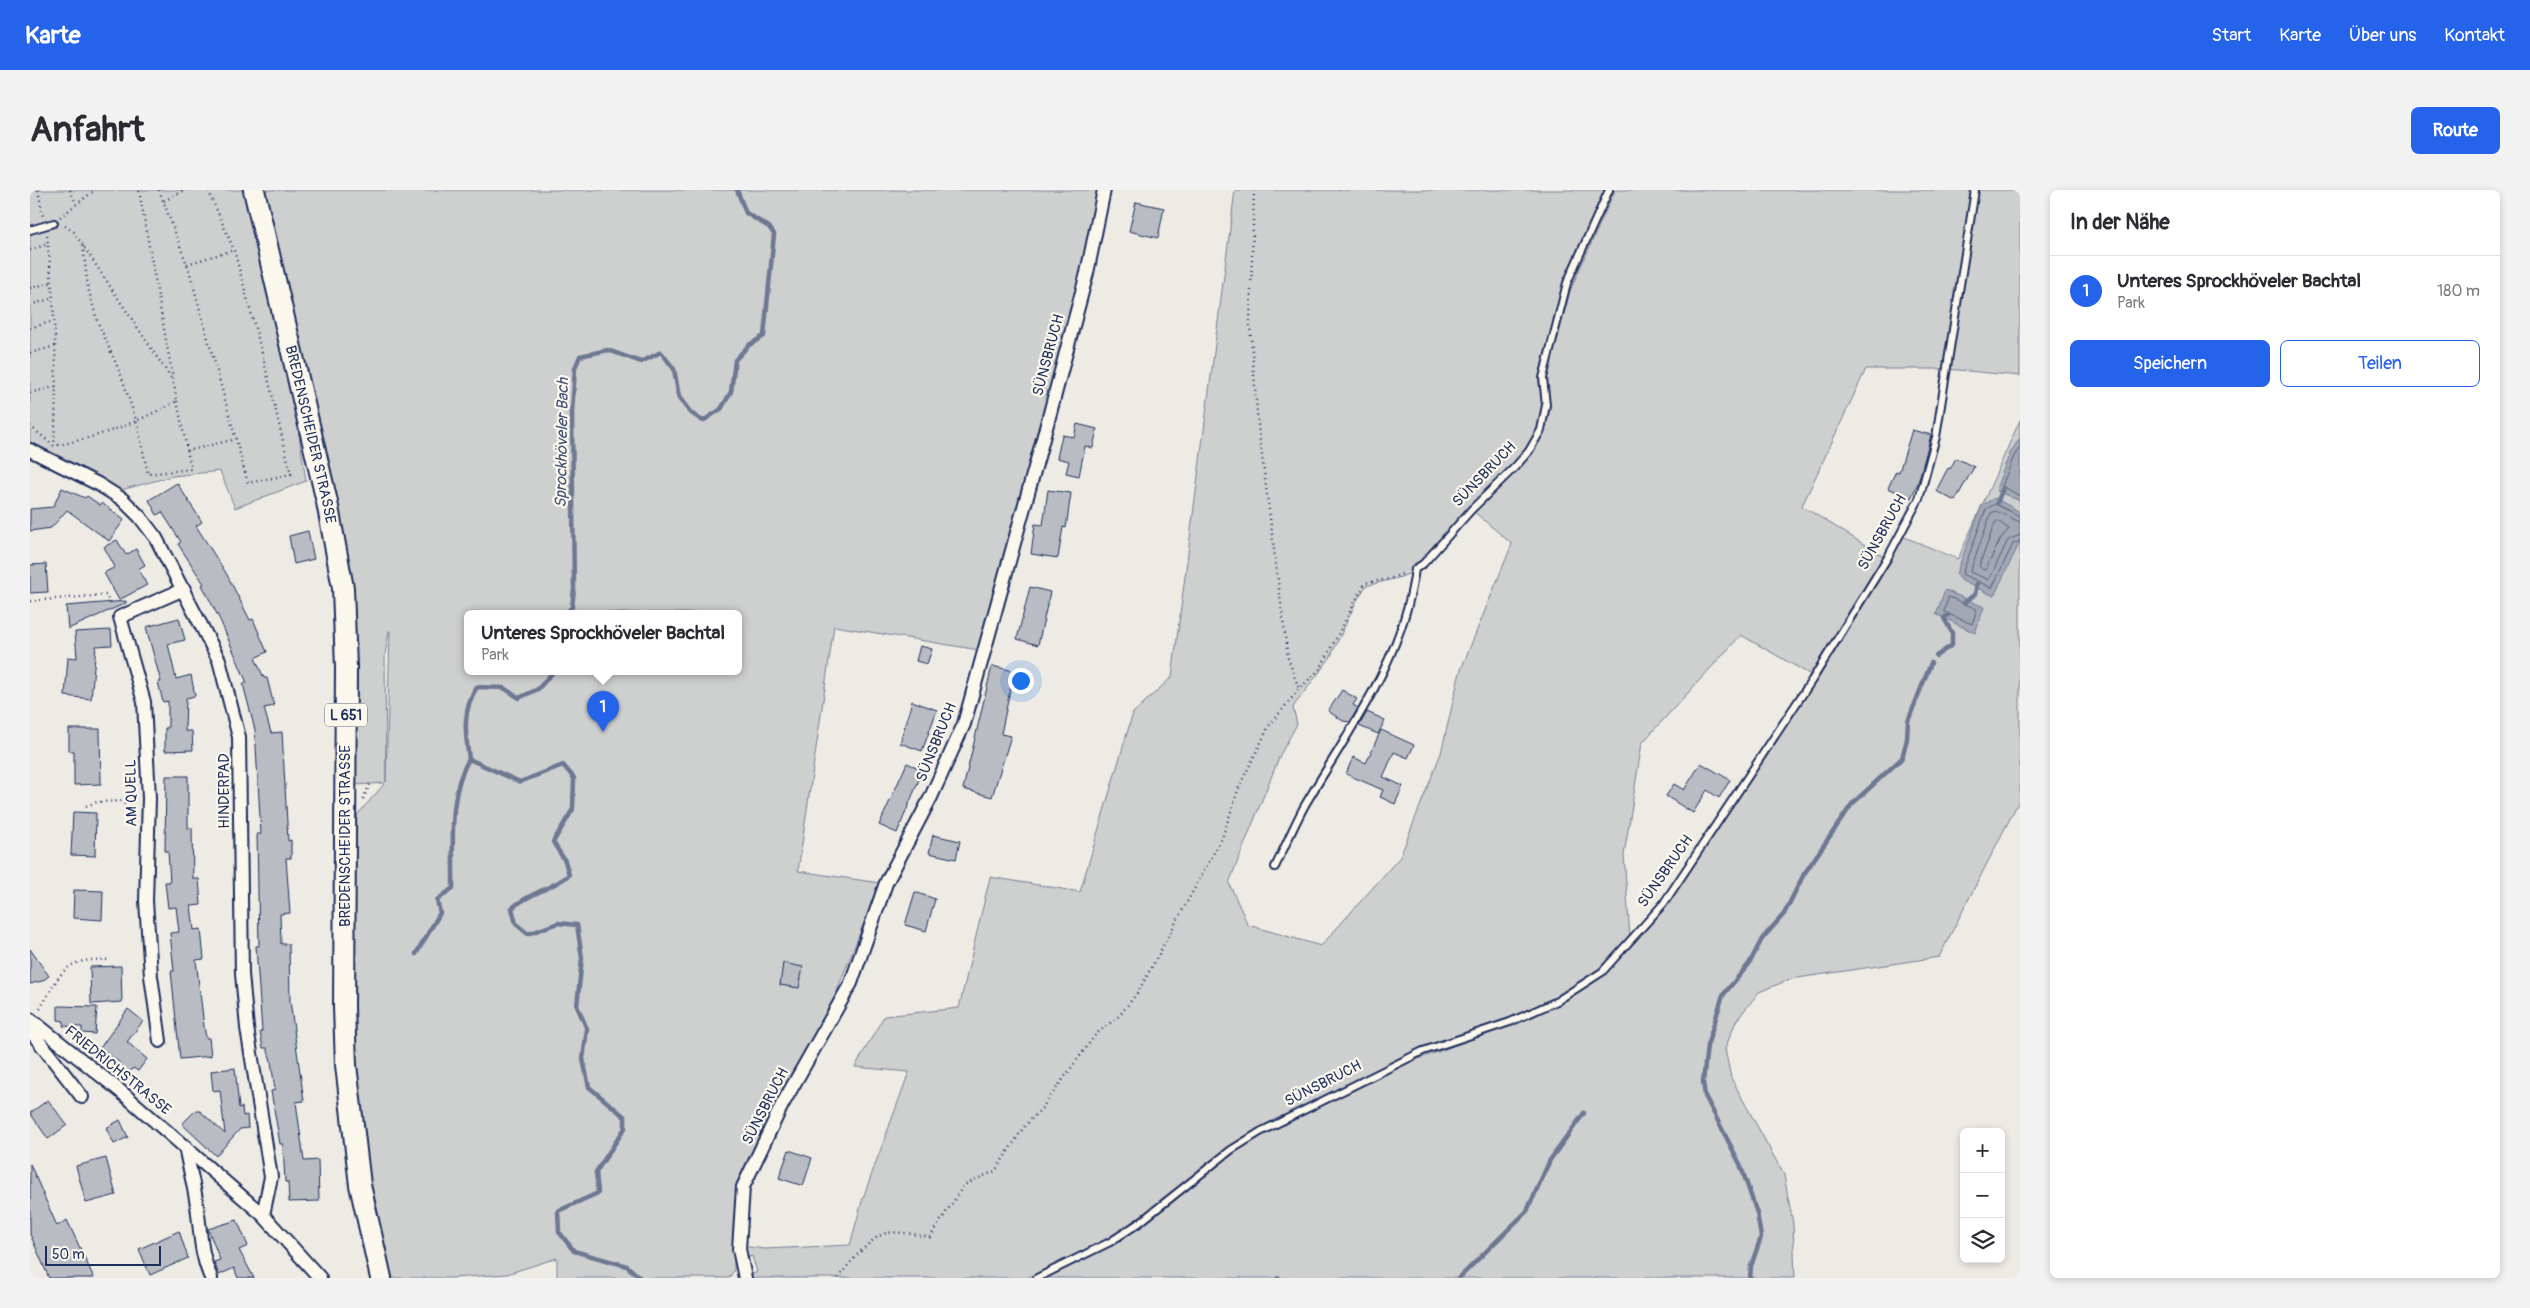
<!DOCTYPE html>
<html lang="de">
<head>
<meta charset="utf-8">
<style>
	:root { --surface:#fff; --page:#f2f2f3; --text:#2b2b33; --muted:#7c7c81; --line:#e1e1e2; --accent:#2563eb }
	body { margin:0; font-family:Pangolin,sans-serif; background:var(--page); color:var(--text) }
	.controls { position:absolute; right:15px; bottom:15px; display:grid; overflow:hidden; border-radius:8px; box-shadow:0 2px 8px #0003 }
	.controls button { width:45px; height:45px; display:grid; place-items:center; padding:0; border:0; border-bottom:1px solid var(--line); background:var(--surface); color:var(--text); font:25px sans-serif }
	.scale { position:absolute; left:15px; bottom:12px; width:116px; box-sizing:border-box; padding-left:5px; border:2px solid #1b2f5e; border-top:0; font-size:14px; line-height:18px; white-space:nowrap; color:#1b2f5e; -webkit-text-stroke:4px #fbf7ec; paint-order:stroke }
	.you { position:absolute; left:990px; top:490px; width:18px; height:18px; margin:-12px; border:4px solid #fff; border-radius:50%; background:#1a73e8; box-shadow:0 0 0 8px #1a73e833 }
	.badge { display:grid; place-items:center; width:32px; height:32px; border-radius:50%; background:var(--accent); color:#fff; font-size:16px; font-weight:700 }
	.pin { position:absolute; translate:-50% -41px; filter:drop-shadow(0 1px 2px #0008) }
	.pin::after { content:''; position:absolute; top:26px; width:18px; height:15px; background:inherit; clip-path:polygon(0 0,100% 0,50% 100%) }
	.popup { position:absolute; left:434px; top:420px; width:278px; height:65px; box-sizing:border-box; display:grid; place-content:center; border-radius:8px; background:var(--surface); filter:drop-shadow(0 1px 4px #0005); font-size:16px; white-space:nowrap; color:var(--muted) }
	.popup b { font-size:19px; color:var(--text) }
	.popup::after { content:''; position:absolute; left:50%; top:100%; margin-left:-10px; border:10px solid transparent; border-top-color:var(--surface) }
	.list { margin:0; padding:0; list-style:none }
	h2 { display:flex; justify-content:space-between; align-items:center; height:65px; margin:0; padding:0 20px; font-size:21px }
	h2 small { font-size:16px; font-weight:400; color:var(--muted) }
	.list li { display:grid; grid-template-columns:32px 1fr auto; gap:15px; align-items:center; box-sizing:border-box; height:70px; padding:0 20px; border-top:1px solid var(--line) }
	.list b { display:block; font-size:19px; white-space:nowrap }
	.list p { margin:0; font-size:16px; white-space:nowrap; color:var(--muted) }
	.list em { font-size:16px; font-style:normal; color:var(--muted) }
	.actions { display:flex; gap:10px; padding:15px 20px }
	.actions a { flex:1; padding:11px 0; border:1px solid var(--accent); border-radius:8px; text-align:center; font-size:18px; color:var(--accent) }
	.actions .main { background:var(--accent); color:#fff }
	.icon { flex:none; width:28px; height:28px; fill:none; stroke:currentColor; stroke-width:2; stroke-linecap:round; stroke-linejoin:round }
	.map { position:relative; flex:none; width:1990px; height:1088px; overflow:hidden; border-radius:8px }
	header { display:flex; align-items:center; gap:30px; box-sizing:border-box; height:70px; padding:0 25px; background:var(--accent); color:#fff }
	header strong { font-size:24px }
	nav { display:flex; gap:28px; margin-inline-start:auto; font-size:18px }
	.intro { display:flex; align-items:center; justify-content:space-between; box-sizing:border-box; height:120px; padding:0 30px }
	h1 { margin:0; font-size:35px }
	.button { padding:12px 22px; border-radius:8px; background:var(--accent); color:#fff; font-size:18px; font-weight:700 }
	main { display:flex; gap:30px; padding:0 30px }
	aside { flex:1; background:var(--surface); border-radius:8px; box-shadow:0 2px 8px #0003 }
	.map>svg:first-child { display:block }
</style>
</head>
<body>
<header>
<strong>Karte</strong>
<nav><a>Start</a><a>Karte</a><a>Über uns</a><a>Kontakt</a></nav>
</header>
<div class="intro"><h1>Anfahrt</h1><a class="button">Route</a></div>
<main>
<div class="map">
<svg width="1990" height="1088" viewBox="0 0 1990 1088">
	<rect width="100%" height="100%" fill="#eeebe4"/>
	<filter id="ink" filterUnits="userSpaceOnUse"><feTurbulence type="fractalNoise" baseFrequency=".02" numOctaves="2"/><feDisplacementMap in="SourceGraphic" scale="10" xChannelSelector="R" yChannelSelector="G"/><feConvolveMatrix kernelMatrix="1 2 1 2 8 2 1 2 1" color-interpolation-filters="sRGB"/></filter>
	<g filter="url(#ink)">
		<path fill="#cecfcf" stroke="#747f96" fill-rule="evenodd" d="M0,0H213L262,199L276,291L205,318L190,281L143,286L91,300L0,255Z
			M231,0H1073L1055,83L949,460L804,436L768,681L850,693L795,830L750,914L704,1035V1080L699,1088H527V1068L477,1084L423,1088H358L348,1058L332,941L321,815L326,630L328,624L355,593L326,595V480ZM438,423H708V481H438ZM359,441H360L356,592L355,465Z
			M1205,0H1575L1534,89L1511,187L1517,188L1540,101L1585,0H1942L1914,179H1836L1772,316L1856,368L1781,485L1711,445L1612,553L1594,665L1600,747L1570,780L1526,807L1479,828L1366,870L1245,930L1187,966L1138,1007L1077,1049L997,1088H721L719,1086L727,1082L722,1066L714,1069L711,1056L735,1059L820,1055L833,1008L879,882L825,877L854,826L929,818L960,687L1050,702L1103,523L1142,487ZM1442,320L1482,354L1430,482L1411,563L1370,667L1291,756L1218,735L1199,693L1250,565L1267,534L1263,517L1300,468L1327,410L1336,396L1371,387L1395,377Z
			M1948,0H1990V186L1917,179Z
			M1990,230V609L1909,767L1761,789L1729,802L1706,831L1695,859L1701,888L1754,985L1763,1034L1765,1088H1016L1084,1054L1143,1012L1192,970L1249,935L1370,876L1476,836L1574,784L1637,714L1872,346L1928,369Z"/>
		<path fill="#a3a8b4" stroke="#6d7892" d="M1990,248V311L1967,301V296L1980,263Z
			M1965,308L1990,322V352L1964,406L1932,391L1926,384L1952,315Z
			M1915,400L1954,417L1945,443L1906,424Z"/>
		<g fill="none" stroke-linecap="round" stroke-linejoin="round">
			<path stroke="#515f80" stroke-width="1" d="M1990,257L1984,266L1972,296L1990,306
				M1990,326L1965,314L1956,319L1932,384L1962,398L1983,354L1990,351
				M1968,331L1979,339L1971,348L1956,379L1953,380L1949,376L1965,333Z
				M1990,332L1966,321L1961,323L1940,382L1959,390L1978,350L1990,345
				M1919,407L1947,419L1942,434L1914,422Z"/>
			<path stroke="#6d7892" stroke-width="4.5" d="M1967,313L1973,298
				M1934,413L1945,404L1947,394
				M536,423L542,417L544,399L542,222L545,178L550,166L578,160L611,172L631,162L644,179L649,207L661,223L673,231L691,219L701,202L705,170L719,155L734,146L744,44L739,37L716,23L707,0
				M1906,466L1922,455V443L1914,428L1918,425
				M524,481L508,499L489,508L474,498L447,497C432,520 435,543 439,569L490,592L533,575L544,588L543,619L523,652L535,671L539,685C520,700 501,702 482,718L486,734L498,744L528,733L547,735L552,768L547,816L557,839L553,869L559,897L595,927V938L566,982L568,1003L528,1021L529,1042L544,1061L597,1076L610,1088
				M386,764L410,723L407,710L423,698C424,657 417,605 439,569
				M1248,1088H1249
				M1429,1088L1497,1021L1520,970L1554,923
				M1720,1088L1721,1076L1731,1047L1727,1023L1710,974L1675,906L1673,892L1677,856L1693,805L1719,774L1732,749L1754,724L1774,684L1822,614L1872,568L1877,549L1878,531L1901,473"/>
		</g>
		<path fill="#b9bcc3" stroke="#1b2f5e" d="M1106,12L1134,18L1128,48L1099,41Z
			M1047,234L1067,239L1063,258L1055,256L1049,286L1036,283L1039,271L1027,268L1032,245L1044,247Z
			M1882,240L1901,245L1888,293L1881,308L1858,298L1866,281L1869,282Z
			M1926,268L1944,277L1925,311L1906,301L1918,278L1920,279Z
			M147,293L172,332L166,336L196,383L220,430L223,429L237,462L225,468L234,488H237L244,516L234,518L241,543L252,542L258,651L261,650V668H256L260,723L250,724L251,754H259L260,811L274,911L266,912L274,971L288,970L289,1011L259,1012L258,992H255L253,954H250L241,901L245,900L241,871L237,858H233L230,842L232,841L226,756H229L227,644H231L225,540L213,494L217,493L190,430L172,395L174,394L148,354L151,352L132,322L127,325L119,310Z
			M32,298L55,308L57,306L70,315L72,313L94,330L79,351L37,320L21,338L0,341V319L23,317Z
			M1018,300L1041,303L1036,338L1033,337L1028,368L1001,364L1005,334L1013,335Z
			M278,341L284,369L264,374L259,346Z
			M87,350L96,365L106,359L115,375L108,379L117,395L89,410L74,383L85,377L74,357Z
			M16,374L18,402L0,403V375Z
			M1000,397L1020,402L1008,455L987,449Z
			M96,411V413L38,439L36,416Z
			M149,428L155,450L138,454L146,489L161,485L165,506L156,508L155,541H162L163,560L135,561V538H138V511L133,512L128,492H131L116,437Z
			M81,440L82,455L66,456L61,509L35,506L38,467L47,468L45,442Z
			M890,456L902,459L897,474L886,471Z
			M962,476L984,481L971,544L981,546L962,607L933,599Z
			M1312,500L1327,509L1323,515L1328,518L1320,532L1313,531L1298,521Z
			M882,511L907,520L892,561L870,553Z
			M1337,522L1355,530L1348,544L1329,536Z
			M39,539H70L71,594L44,595V561H39Z
			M1351,540L1384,555L1378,568L1364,562L1353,587L1373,596L1365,614L1350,607L1353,600L1316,584L1323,567L1336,573Z
			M877,573L893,580L867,643L849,635Z
			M1671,573L1700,590L1689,608L1677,600L1663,623L1636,606L1644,594L1654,600Z
			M136,586H158V638H162L163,689H169L171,715L161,716L164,740L171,739L174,769L166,770L174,836L176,848H179L181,866L150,869L141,781H144L140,743L149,742L146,717L138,718L135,692H140L138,661H135Z
			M43,622L66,623L65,666L41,665Z
			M903,645L930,651L926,669L899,663Z
			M44,700L73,701L72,730L43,728Z
			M885,702L905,709L896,741L875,735Z
			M0,759L19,786L12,791L0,794Z
			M753,773L773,777L769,798L750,795Z
			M91,776L92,812L61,814L60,777Z
			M28,816L67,817L65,844L52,843V837L33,836L34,831L28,830Z
			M98,819L113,831L97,852L117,869L108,881L103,878L98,885L87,877L90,873L70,858Z
			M205,878L209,918L212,917L213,926L217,925L218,938L210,939L186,966L152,934L165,921H170L195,944L190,900L183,901L181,881Z
			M18,910L37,935L18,949L0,923Z
			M90,930L98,947L84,954L76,938Z
			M759,960L782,968L773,996L749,988Z
			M76,968L86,1005L56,1013L46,976Z
			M0,974L27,1036L37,1030L64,1088H19L0,1044Z
			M207,1030L218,1056L209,1060L224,1088H208L204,1078L189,1085L184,1072L190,1070L178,1039Z
			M149,1041L158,1068L120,1085L109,1059Z"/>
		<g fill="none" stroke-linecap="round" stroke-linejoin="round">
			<g stroke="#1b2f5e" stroke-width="10">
				<path id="lane" d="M0,40L24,33
					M1245,677C1255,657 1264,635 1275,615C1319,540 1374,468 1385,379L1393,374L1442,319L1485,277L1499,261L1511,240L1516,215L1513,188L1537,93L1579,0
					M1007,1088L1080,1052L1109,1033L1201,960L1230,942L1393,861L1480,832L1527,811L1572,782L1634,713L1782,490L1858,367L1889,309L1906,247L1945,0"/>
			</g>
			<g stroke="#1b2f5e" stroke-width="16">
				<path id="street" d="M0,260L68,294L92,309L110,327L126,348L189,470L209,547L212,784L217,838L241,987L233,1025
					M0,829L89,900L233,1025L290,1088
					M0,840L52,907
					M130,851L121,786L116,711L119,608L114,512L90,427L154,399
					M155,956C159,978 166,1002 168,1024C171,1047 171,1066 181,1088
					M715,1088L709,1059L713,997L752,915L821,793L856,693L901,607L934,534L1019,227L1057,83L1074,0"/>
			</g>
			<g stroke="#1b2f5e" stroke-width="24">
				<g id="primary">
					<path id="s1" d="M224,0L297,312L313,398L316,478L314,817L316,875L330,995L351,1088"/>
				</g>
			</g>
			<path stroke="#1b2f5e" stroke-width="2.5" stroke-dasharray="1 4" stroke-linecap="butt" d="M8,0L13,26
				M40,0L46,14
				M129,0L159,80L218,293L261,284L233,167L204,60L178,0
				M1224,0L1220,135L1228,235L1258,468L1269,499
				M134,11L154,0
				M30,27L65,0
				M35,36L44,42L141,188
				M17,46C25,116 28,184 24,255
				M53,56L58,98L67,130L91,185L107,233L118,284L161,279L147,211
				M0,60L18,54
				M157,74L204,60
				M0,98L23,92
				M0,115L24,108
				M0,138L24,131
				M0,163L26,156
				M0,203L28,196
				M0,236L24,256C72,246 104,234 147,211L109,0
				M157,261L206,249
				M0,411L76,405L81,416
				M333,609L340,594
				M56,616L67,612L92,611L102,623H105
				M10,819C31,783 33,767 80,770
				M808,1088C818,1075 841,1046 857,1043C871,1041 886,1045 900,1047L934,995L965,981L994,937L1012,918L1066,844L1089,826L1108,802L1192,648L1210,595L1239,536L1269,499L1290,479L1335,393L1359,389L1375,383
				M1267,1088L1268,1086"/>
			<use href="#lane" stroke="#fbf7ec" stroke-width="6"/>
			<use href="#street" stroke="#fbf7ec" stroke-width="12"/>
			<use href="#primary" stroke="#fbf7ec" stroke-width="20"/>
		</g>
	</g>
	<g text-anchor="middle" stroke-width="4.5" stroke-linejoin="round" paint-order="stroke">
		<rect fill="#fbf7ec" stroke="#5e6b89" stroke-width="1" x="295" y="513.5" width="42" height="23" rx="4"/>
		<g font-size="14" font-weight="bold" fill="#1b2f5e">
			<text x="316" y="530">L 651</text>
		</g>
		<g font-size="15" fill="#1b2f5e" stroke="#fbf7ec">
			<text transform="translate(1018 165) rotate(-75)" y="5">SÜNSBRUCH</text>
			<text dy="5" stroke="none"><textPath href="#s1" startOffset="251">BREDENSCHEIDER STRASSE</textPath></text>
			<text transform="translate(1454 284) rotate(-46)" y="5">SÜNSBRUCH</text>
			<text transform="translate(1852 342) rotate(-61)" y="5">SÜNSBRUCH</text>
			<text transform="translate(906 552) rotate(-68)" y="5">SÜNSBRUCH</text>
			<text transform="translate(194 601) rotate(-90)" y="5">HINDERPAD</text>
			<text transform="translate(101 603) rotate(-91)" y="5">AM QUELL</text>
			<text transform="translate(315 646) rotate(-90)" y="5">BREDENSCHEIDER STRASSE</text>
			<text transform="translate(1635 681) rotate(-55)" y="5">SÜNSBRUCH</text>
			<text transform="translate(88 880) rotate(39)" y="5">FRIEDRICHSTRASSE</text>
			<text transform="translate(1293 893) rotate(-27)" y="5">SÜNSBRUCH</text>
			<text transform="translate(735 916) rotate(-63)" y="5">SÜNSBRUCH</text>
		</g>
		<g font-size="16" font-style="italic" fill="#445378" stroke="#fbf7ec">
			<text transform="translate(531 253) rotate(-89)" y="6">Sprockhöveler Bach</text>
		</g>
	</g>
</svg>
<div class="controls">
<button>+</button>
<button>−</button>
<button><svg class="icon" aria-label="layers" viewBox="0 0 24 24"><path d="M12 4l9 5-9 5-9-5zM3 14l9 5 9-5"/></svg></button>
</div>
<div class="scale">50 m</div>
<div class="you"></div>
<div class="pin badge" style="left:573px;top:542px">1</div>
<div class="popup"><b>Unteres Sprockhöveler Bachtal</b>Park</div>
</div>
<aside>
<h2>In der Nähe<small></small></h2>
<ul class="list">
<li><span class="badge">1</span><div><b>Unteres Sprockhöveler Bachtal</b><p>Park</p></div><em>180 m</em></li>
</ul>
<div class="actions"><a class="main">Speichern</a><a>Teilen</a></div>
</aside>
</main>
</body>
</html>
